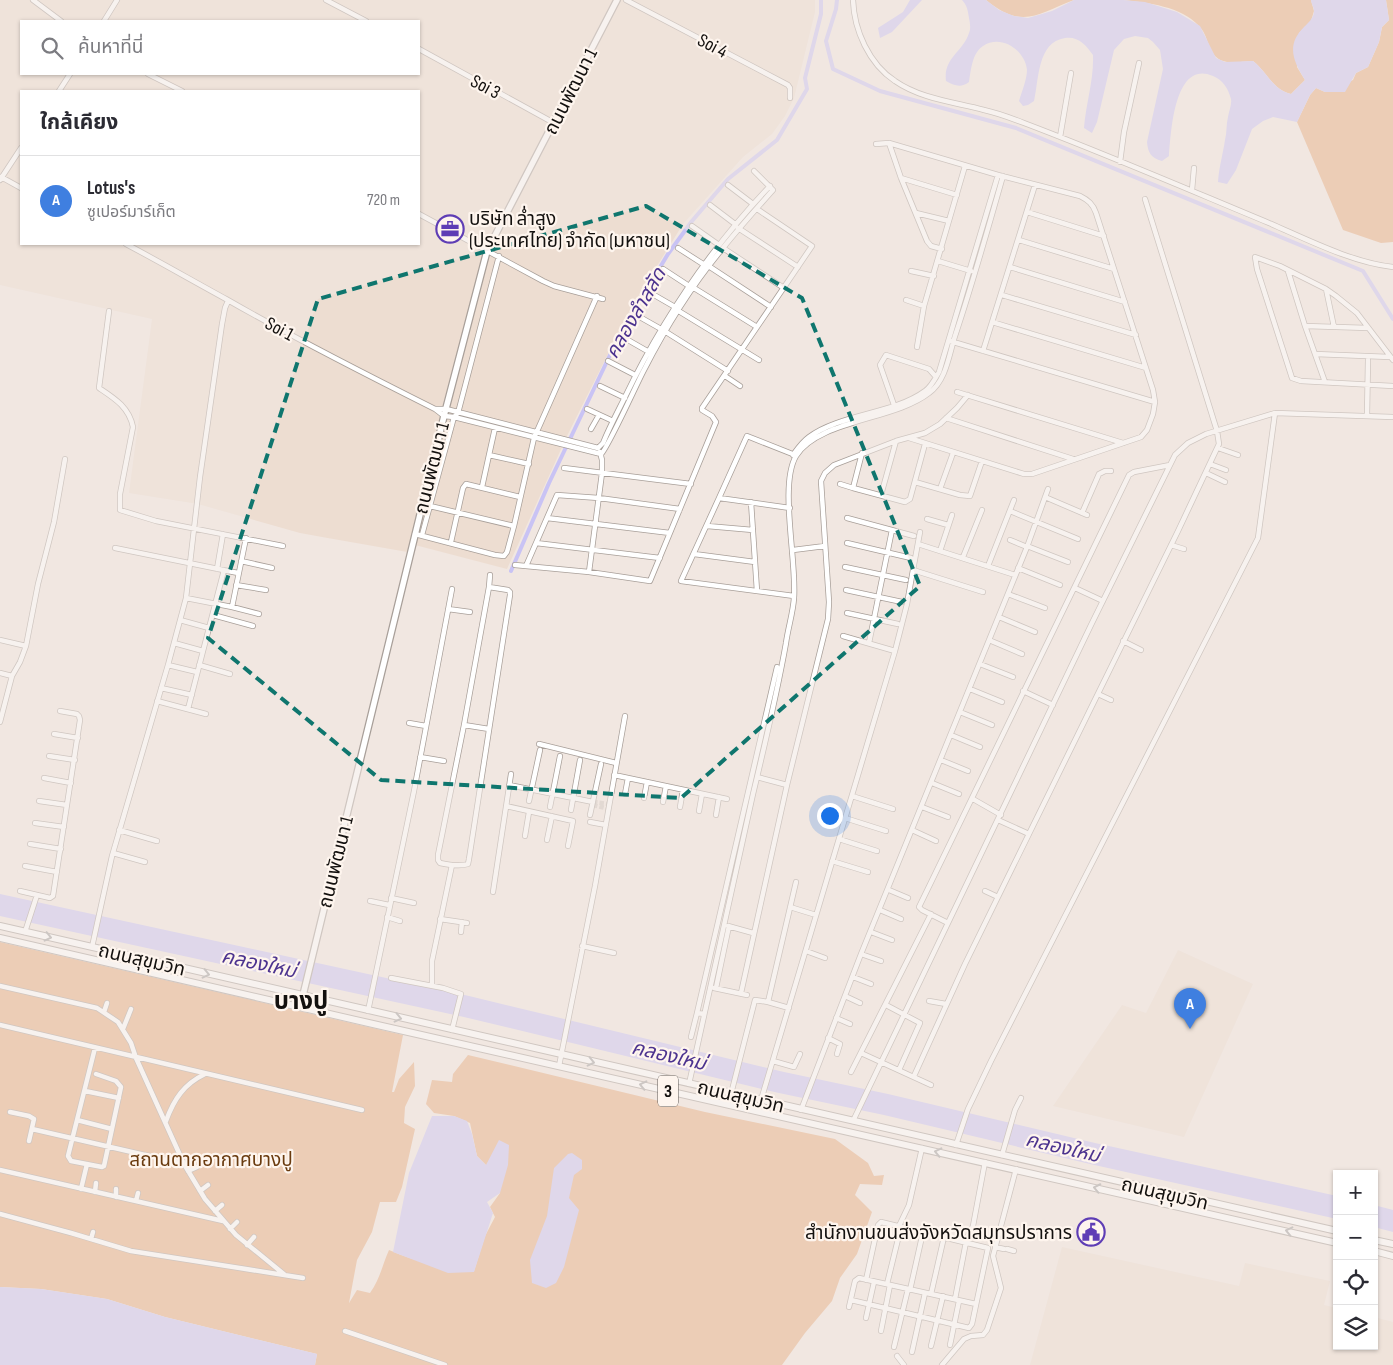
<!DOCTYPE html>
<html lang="th">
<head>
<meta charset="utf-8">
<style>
	:root { --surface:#fff; --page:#f2f2f3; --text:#2b2b33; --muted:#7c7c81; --line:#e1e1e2; --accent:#db2777 }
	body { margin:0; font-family:"Sofia Sans Condensed","Noto Sans Thai",sans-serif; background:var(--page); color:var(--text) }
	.controls { position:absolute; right:15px; bottom:15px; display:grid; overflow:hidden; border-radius:0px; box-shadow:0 1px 4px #0004 }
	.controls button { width:45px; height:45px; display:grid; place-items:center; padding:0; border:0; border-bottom:1px solid var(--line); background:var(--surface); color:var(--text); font:25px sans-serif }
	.you { position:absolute; left:829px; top:815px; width:18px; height:18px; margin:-12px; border:4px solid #fff; border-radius:50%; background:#1a73e8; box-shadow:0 0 0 8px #1a73e833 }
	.badge { display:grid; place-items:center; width:32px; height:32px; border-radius:50%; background:var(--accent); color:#fff; font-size:16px; font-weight:700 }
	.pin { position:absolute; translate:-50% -41px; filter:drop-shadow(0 1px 2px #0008) }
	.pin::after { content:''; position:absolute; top:26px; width:18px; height:15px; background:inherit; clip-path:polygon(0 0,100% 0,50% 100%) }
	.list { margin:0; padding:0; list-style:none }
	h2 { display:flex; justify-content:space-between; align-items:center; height:65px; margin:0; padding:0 20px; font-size:21px }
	h2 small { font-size:16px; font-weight:400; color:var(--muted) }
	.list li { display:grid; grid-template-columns:32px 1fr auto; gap:15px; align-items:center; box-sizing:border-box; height:90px; padding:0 20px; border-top:1px solid var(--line) }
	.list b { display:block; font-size:19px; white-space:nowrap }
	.list p { margin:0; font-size:16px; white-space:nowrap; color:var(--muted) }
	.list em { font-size:16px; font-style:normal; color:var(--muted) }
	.icon { flex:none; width:28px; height:28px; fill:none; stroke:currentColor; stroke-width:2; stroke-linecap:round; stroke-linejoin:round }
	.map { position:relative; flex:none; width:1393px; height:1365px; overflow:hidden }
	.search { position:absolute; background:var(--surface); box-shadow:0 1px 4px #0004; left:20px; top:20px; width:400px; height:55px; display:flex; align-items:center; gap:12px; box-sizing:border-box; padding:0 18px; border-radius:0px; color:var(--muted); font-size:19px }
	.panel { position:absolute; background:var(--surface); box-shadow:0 1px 4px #0004; left:20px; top:90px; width:400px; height:155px; border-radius:0px }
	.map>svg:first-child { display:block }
</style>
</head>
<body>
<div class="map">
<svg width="1393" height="1365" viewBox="0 0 1393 1365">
	<rect width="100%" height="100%" fill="#f1e7e1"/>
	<path fill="#edddd1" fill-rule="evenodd" d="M0,0H815V12L794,98L785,116L772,134L743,157L683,224L631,308L567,436L507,569L415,545L413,553L322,537L300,533L198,504L129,493L152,319L0,285ZM21,21H419V74H21ZM21,91H419V244H21Z
		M1178,950L1253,984L1184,1137L1053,1106L1122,1005L1146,1013Z
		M1062,1247L1239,1286L1245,1263L1330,1281L1324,1305L1337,1308V1346H1374V1317L1393,1322V1365H1030Z"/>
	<path fill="#e6ad82" d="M986,0H1074C1037,14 1023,30 986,0Z
		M1123,0H1311L1314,11L1311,21L1299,33L1297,67L1305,80L1291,94C1273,90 1267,72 1253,61C1233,62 1216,68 1208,43C1206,37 1204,31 1199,26C1181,6 1148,3 1123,0Z
		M1386,0H1393V242L1381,243L1343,230L1297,122L1310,95L1316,88L1325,92L1353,80L1356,73L1368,67L1379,42L1382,27L1389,20Z
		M0,942L403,1035L392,1092H394L399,1079L414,1062L415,1086L405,1107L404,1123L415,1129L402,1187L396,1202H380L372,1232L357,1260L349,1303L357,1290L370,1293C380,1279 382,1266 389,1250C419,1263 442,1267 474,1271L485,1236L495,1217L490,1207L500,1193L486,1165L477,1156L470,1123L454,1116L434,1113L426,1104L432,1080L452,1082L453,1074L468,1055L705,1112L835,1139L868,1163L874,1176L884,1175L882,1185L860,1184L855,1195L872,1212L857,1254L840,1278L832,1301L805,1333L782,1365H315L317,1354L165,1317L107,1299L41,1289L0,1287Z"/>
	<path fill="#c9c3f4" d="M910,0H922L892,32L880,38L878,28L903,12Z
		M962,0H986L999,10L1014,16L1028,18L1052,11L1074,0H1123L1145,2L1177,12L1200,26L1216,58L1225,62L1253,61C1267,72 1273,90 1291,94L1305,80C1293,61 1286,45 1304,27C1308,23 1314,18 1314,11C1314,7 1311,4 1311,0H1386L1389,20L1382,27L1379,42L1368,67L1356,73L1345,92H1325L1316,88L1310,95L1297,122L1273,117L1263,121L1252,129L1236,170L1227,184L1218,182C1219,167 1223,154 1225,140C1227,133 1226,125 1228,117C1229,111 1232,104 1231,99C1228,88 1223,80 1213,76C1174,59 1171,133 1169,156L1162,161C1151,158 1148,153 1147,142L1163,69L1160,50L1153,42L1148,38L1135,36L1124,39L1114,50L1097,122L1092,133L1084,128C1086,103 1094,80 1093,55C1086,45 1078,36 1065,38C1037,42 1039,80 1034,101L1028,105L1023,106L1019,101C1022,91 1027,79 1027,70C1025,50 1001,34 983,46C972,53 971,70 969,82C961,88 955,86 946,81C943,58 963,52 969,33C971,29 970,23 969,18C968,11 967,5 962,0Z
		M0,894L469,996L784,1072L888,1094L1095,1143L1337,1196V1219L1090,1164L884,1115L779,1093L464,1017L0,916Z
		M432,1116H454L467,1121L472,1134L477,1156L486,1165L499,1140L509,1145L508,1165L500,1193L487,1202L493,1213L474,1272L448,1273L393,1252L409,1173Z
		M572,1153L582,1160V1169L574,1175L569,1198L579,1210L564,1267L556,1283L546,1288L532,1283L530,1260L547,1216L554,1168L568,1154Z
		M1374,1205L1393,1210V1232L1374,1227Z
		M0,1287L41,1289L107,1299L165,1317L317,1354L315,1365H0Z"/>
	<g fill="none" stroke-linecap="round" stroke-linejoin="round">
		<path stroke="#c9c3f4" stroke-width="4" d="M837,0L836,9L826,41L833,69L880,91L1016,128L1363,271L1393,319
			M511,571L549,483L620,334L668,254L692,221L728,179L777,140L807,89L805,78L821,14V0"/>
		<path stroke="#d0c7c1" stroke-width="4.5" stroke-dasharray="4.5 2" stroke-linecap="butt" d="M593,802L609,804
			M593,805L609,809"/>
		<g stroke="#a89f99" stroke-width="6">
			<path id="minor" d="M33,0L61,21
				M326,0L366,21
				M626,0L788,85L790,88V98
				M853,0C854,30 869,64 895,81C921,99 954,102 984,110C998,113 1011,118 1024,123C1106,154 1187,189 1269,223C1306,239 1353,263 1393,267
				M104,21L117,0
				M419,49L554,123
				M148,74L182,91
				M59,91L70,74
				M1060,137L1071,73
				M876,144L889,143
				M1120,162L1124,132L1139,63
				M1,177L21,188
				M901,178L957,195
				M0,180L21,148
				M728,185L753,204
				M1192,190L1194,168
				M710,205L735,224
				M1027,212L1104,236
				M916,213L949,221
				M419,214L543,281L554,286L603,299
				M692,226L719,245
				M738,228L798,267
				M1019,240L1114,269
				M126,244C160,262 193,281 226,299C294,338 365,374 435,409L444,416L454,417L601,454C607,450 637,383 644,370C666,327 692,285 723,248C739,228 756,209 773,190L754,171
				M678,248L703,264
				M723,248L784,288
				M938,261L971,271
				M707,265L771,307
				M1010,267L1125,302
				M663,269L689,286
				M911,271L934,276
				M1288,271L1305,326L1325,382
				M694,288L757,327
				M1326,289L1334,327
				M649,292L675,307
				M1002,295L1136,335
				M906,300L924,306
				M677,310L759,360
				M109,311L99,388C114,398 129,407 133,427L120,494V510L156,521L283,546
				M638,316L661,329
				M992,322L1146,368
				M1305,326L1368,328
				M666,332L728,371
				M621,336L649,352
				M950,341L1155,402
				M917,347L924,306L965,166
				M983,351L1035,185
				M1315,354L1390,357
				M1393,360L1357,313L1336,296L1326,289L1280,266L1255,257L1257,269L1292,378L1301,381L1393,386
				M608,361L635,375
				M725,376L740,386
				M600,386L625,398
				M957,392L1123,443
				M894,405L880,365L886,355L929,369L936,377
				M436,409H446L598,448
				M587,409L613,421
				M1367,416L1368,360
				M946,418L1073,459
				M591,429L599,415
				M909,438L1024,474H1032L1141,437L1147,430L1153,414L1155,402L1153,390L1096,213C1093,204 1088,200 1080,196L998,175L889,143L901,178L927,241L931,246L942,249
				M598,448L603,443C609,428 617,413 624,399C662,320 709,250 770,186
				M1218,448L1238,455
				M862,453L853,488L905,502L910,499L925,444
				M489,455L495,428
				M793,455C798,448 802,442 809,437C840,414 894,414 925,391C931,387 935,379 939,372L998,175
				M1210,464L1226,470
				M564,468L691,484
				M1206,473L1225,482
				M915,482L960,495L970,496L982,461
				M840,484L853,488
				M482,487L489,455L529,464
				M940,489L953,453
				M881,495L896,441
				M1045,497L1087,515
				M719,498L747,436L795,455
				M751,502L757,591
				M430,506L514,526
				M790,508L719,498L681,581L794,596
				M1010,511L1078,539
				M1082,513L1099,474L1105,471H1111
				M547,518L670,533
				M847,518L914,536
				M927,519L948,525
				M707,526L753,530
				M415,534L495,555L504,556L507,552L514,526L534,438L597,296
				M422,535L454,417L458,413L499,256
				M1010,540L1027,547
				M451,542L463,488L466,484L520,497
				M536,543L660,558
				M847,543L911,558
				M918,544L1015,575
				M1171,545L1184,549
				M1027,546L1068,562
				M115,548L238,573
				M793,550L825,546
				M940,551L952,515
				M694,554L755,562
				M963,557L982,510
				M241,561L272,568
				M515,565L589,572L650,581L716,422L712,416L702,410V408L812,246L757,209
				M526,566L557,495L599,498L680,509
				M988,566L1014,500
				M845,567L906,580
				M1018,568L1060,585
				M217,569L223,534
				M913,570L920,532
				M589,572L602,473V460L600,452
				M236,585L266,590
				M489,587L508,590L510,592V595L469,859L468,864C459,867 449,865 440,863L438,860V855L464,725L489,587L490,575
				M1075,588L1103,601
				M846,590L902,602
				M1008,594L1045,608
				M186,598L232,607L259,614
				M232,607L246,538
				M448,609L470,612
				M847,613L898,624
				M213,615L253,626
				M999,617L1035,632
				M180,620L209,628
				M843,636L895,651
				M0,640L26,646
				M989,640L1022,654
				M1123,641L1141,650
				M174,643L203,651
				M869,643L892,530
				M980,664L1013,677
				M168,665L197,672
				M199,665L230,674
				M0,673L12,676
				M161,688L192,695
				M970,689L1002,702
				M1023,691L1053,705
				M1098,694L1111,700
				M157,701L206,714
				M188,709L224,570
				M960,712L992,725
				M0,722L12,676L20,662L26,646L38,584L54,522L65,459
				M409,723L426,726
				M464,725L489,729
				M54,734L78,738
				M951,735L980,747
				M539,744L616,763
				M49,756L75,760
				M420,757L444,761
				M941,760L968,771
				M614,775L727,799
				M757,777L787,785
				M44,778L71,783
				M932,783L959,794
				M509,785L593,802
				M625,794L628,778
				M852,796L893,809
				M644,798L647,782
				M973,799L1001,815
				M39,801L67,805
				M529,801L540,750
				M663,802L666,786
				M506,806L573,821L568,846
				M550,807L560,756
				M680,807L683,790
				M922,807L948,817
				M571,810L580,760
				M699,811L702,794
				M590,815L601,764
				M716,815L719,797
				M845,818L886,831
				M998,820L1029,834
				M590,822L606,825
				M35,823L64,827
				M119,830L157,841
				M912,830L936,841
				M525,836L529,812
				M839,839L877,851
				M547,840L552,816
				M30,844L61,849
				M113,853L145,862
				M832,861L868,872
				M25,866L57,872
				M889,890L908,898
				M20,891L50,898L53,896L80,720L79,716L77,714L60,711
				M985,891L998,897
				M493,892L511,774
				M391,898L414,903
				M370,901L389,905
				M790,907L816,915
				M880,910L901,919
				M387,917L400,921
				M440,919L467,923
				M948,923L922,910L919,907L1129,475L1134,472L1170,465
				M728,926L753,933
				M25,932L37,895
				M461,932L462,922
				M871,932L892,940
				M582,946L614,953
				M92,947L112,856L168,665L186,598L200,477L222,324L225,308L228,301
				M806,951L825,958
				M861,954L881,961
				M853,977L871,984
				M391,978L443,988L461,994L452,1030
				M0,986L97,1008L118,1022L131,1043L136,1058L184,1164L205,1199L236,1235L285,1275
				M432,986V961L452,865
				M714,988L747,995
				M716,988L729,926
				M741,993L787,785L828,619L829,602L821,481L825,473L834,465L896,441L925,433L940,424L957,408L968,395
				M845,996L860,1003
				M929,1001L946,1004
				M768,1002L796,882
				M886,1005L920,1023L899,1070
				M368,1011L414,791L452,589
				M104,1012L107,1003
				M704,1014L697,1013L777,667
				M836,1018L850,1024
				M0,1025L362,1110
				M123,1029L131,1009
				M691,1037L697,1013
				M828,1038L840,1044L837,1054
				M95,1048L68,1156L71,1161L102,1167L104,1166L121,1087L116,1081L96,1074
				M861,1053L931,1085
				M773,1061L794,1067L800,1054
				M559,1066L595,886L625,716
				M851,1072L931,914
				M914,1076L965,964L1178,531L1219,444L1217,431L1145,199
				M689,1084C710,987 731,890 753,794C765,744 777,694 786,643C788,628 793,613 794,598C797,561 779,485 796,456C818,420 895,420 929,393C947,380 949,353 956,333C973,282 988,229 1003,176
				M85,1091L119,1098
				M731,1094L755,1000L768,1002L789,1008
				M761,1100L895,651L907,604L913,570L983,592
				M801,1110L861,954L1027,547L1048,489
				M10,1112L29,1116L34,1119L29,1141
				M77,1120L112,1129
				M166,1121C174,1099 184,1084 205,1074
				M853,1121L1091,625L1175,455L1188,443L1206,434L1275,413L1393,417
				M32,1129L184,1164
				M956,1145L968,1109L991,1061L1258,538L1275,413
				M1002,1155L1015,1110L1021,1098
				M0,1170L223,1221
				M188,1171L197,1167
				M81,1189L87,1164
				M116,1189V1197
				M200,1191L208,1185
				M95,1192L96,1183
				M136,1201L138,1193
				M215,1211L222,1205
				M0,1214L71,1233L131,1251L303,1278
				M899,1226L909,1205L922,1148
				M230,1229L237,1222
				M91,1239L93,1232
				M965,1242L973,1226L985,1162
				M247,1245L254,1237
				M995,1247L1004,1249
				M1007,1249L1014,1251
				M887,1284L901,1227
				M910,1290L923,1232
				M931,1294L944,1237
				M955,1299L966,1242
				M851,1300L969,1328L972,1324L988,1248L881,1222L878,1225L866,1280
				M849,1307L855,1281L859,1278L976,1304
				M866,1318L874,1282
				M345,1331L445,1365
				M881,1331L890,1285
				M950,1345L959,1301
				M931,1346L943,1296
				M894,1347L908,1289
				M912,1352L925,1293
				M897,1356L904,1365
				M942,1365L964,1339L971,1336L983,1335L987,1330L1001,1288L993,1256L1016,1169"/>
		</g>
		<g stroke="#a89f99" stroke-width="8">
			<path id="major" d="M303,995L444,416L487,251L617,0"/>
		</g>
		<g stroke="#a89f99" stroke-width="8">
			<path id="highway" d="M0,926L1337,1231
				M0,938L373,1024L1337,1243
				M1374,1240L1393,1244
				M1374,1251L1393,1256"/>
		</g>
		<use href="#minor" stroke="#fff" stroke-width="4.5"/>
		<use href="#major" stroke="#fff" stroke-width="5.5"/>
		<use href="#highway" stroke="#fff" stroke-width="6"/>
	</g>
	<defs><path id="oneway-chevron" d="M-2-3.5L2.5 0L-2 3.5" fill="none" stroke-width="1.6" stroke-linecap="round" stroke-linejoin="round" transform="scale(1.25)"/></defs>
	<g stroke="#a19f9f">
		<use href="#oneway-chevron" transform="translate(48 937) rotate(13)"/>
		<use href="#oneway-chevron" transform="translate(206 974) rotate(13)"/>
		<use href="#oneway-chevron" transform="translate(398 1018) rotate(13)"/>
		<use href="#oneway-chevron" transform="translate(591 1062) rotate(13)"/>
		<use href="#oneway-chevron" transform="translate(643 1085) rotate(-167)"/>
		<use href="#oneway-chevron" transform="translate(938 1152) rotate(-167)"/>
		<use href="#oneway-chevron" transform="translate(1097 1188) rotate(-168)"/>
		<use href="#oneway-chevron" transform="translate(1289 1231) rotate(-167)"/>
	</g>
	<path d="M0 0H1393V1365H0ZM646,206L802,298L920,586L681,798L381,780L208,638L318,299Z" fill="#f1e7e1" fill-opacity=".55" fill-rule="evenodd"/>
	<path fill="none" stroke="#0f766e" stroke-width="4" stroke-dasharray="10 6" stroke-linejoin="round" d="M646,206L802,298L920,586L681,798L381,780L208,638L318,299Z"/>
	<defs>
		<g id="office-ring" transform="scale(1.4375)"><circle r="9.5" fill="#fef5ee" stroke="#5e3db5" stroke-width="1.5"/><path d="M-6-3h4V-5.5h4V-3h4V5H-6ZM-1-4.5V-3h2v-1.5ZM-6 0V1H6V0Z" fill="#5e3db5"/></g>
		<g id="civic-ring" transform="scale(1.4375)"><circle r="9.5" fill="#fef5ee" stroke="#5e3db5" stroke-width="1.5"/><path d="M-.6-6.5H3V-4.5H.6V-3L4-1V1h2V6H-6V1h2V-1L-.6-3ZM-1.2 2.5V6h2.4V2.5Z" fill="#5e3db5"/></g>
	</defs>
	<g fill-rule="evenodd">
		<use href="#office-ring" x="450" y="229"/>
		<use href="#civic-ring" x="1091" y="1232"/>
	</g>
	<g text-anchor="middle" stroke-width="4.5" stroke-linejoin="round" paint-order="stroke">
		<rect fill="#fef5ee" stroke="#5a5551" stroke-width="1" x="658" y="1075.5" width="20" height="31" rx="4"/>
		<g font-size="18" font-weight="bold" fill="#13100e">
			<text x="668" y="1097">3</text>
		</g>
		<g font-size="19" fill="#13100e" stroke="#fef5ee">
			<text transform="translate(713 45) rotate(28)" y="7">Soi 4</text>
			<text transform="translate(486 86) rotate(28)" y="7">Soi 3</text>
			<text transform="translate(570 91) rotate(-63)" y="7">ถนนพัฒนา 1</text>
			<text transform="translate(280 328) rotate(28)" y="7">Soi 1</text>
			<text transform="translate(431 468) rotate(-76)" y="7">ถนนพัฒนา 1</text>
			<text transform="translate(335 862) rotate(-76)" y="7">ถนนพัฒนา 1</text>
			<text transform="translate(142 959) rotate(13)" y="7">ถนนสุขุมวิท</text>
			<text transform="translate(741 1096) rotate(13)" y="7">ถนนสุขุมวิท</text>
			<text transform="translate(1165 1193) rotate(13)" y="7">ถนนสุขุมวิท</text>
		</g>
		<g font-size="19" fill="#13100e" stroke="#fef5ee" text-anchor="start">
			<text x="469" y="225">บริษัท ล่ำสูง<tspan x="469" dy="22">(ประเทศไทย) จำกัด (มหาชน)</tspan></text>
			<text x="1072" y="1239" text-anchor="end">สำนักงานขนส่งจังหวัดสมุทรปราการ</text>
		</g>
		<g font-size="19" fill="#6a3b0f" stroke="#fef5ee">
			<text x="211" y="1166">สถานตากอากาศบางปู</text>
		</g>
		<g font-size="20" font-style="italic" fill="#4c338f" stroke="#fef5ee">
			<text transform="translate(635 313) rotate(-60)" y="7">คลองลำสลัด</text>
			<text transform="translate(259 963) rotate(12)" y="7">คลองใหม่</text>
			<text transform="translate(669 1055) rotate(13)" y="7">คลองใหม่</text>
			<text transform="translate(1063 1147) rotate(13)" y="7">คลองใหม่</text>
		</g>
		<g font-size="24" font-weight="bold" fill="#13100e" stroke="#fef5ee">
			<text x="301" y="1009">บางปู</text>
		</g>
	</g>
</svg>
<div class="controls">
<button>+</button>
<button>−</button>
<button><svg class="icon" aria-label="locate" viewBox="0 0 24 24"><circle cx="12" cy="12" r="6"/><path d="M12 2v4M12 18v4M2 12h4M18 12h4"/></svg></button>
<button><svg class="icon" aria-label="layers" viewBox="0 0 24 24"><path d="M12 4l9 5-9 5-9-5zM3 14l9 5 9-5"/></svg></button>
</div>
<div class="you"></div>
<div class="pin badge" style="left:1190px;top:1029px;background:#3f7fe0">A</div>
<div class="search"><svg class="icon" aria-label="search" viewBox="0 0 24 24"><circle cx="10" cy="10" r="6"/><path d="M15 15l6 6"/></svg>ค้นหาที่นี่</div>
<section class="panel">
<h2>ใกล้เคียง<small></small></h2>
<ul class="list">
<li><span class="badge" style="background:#3f7fe0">A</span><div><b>Lotus's</b><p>ซูเปอร์มาร์เก็ต</p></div><em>720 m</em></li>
</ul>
</section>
</div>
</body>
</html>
